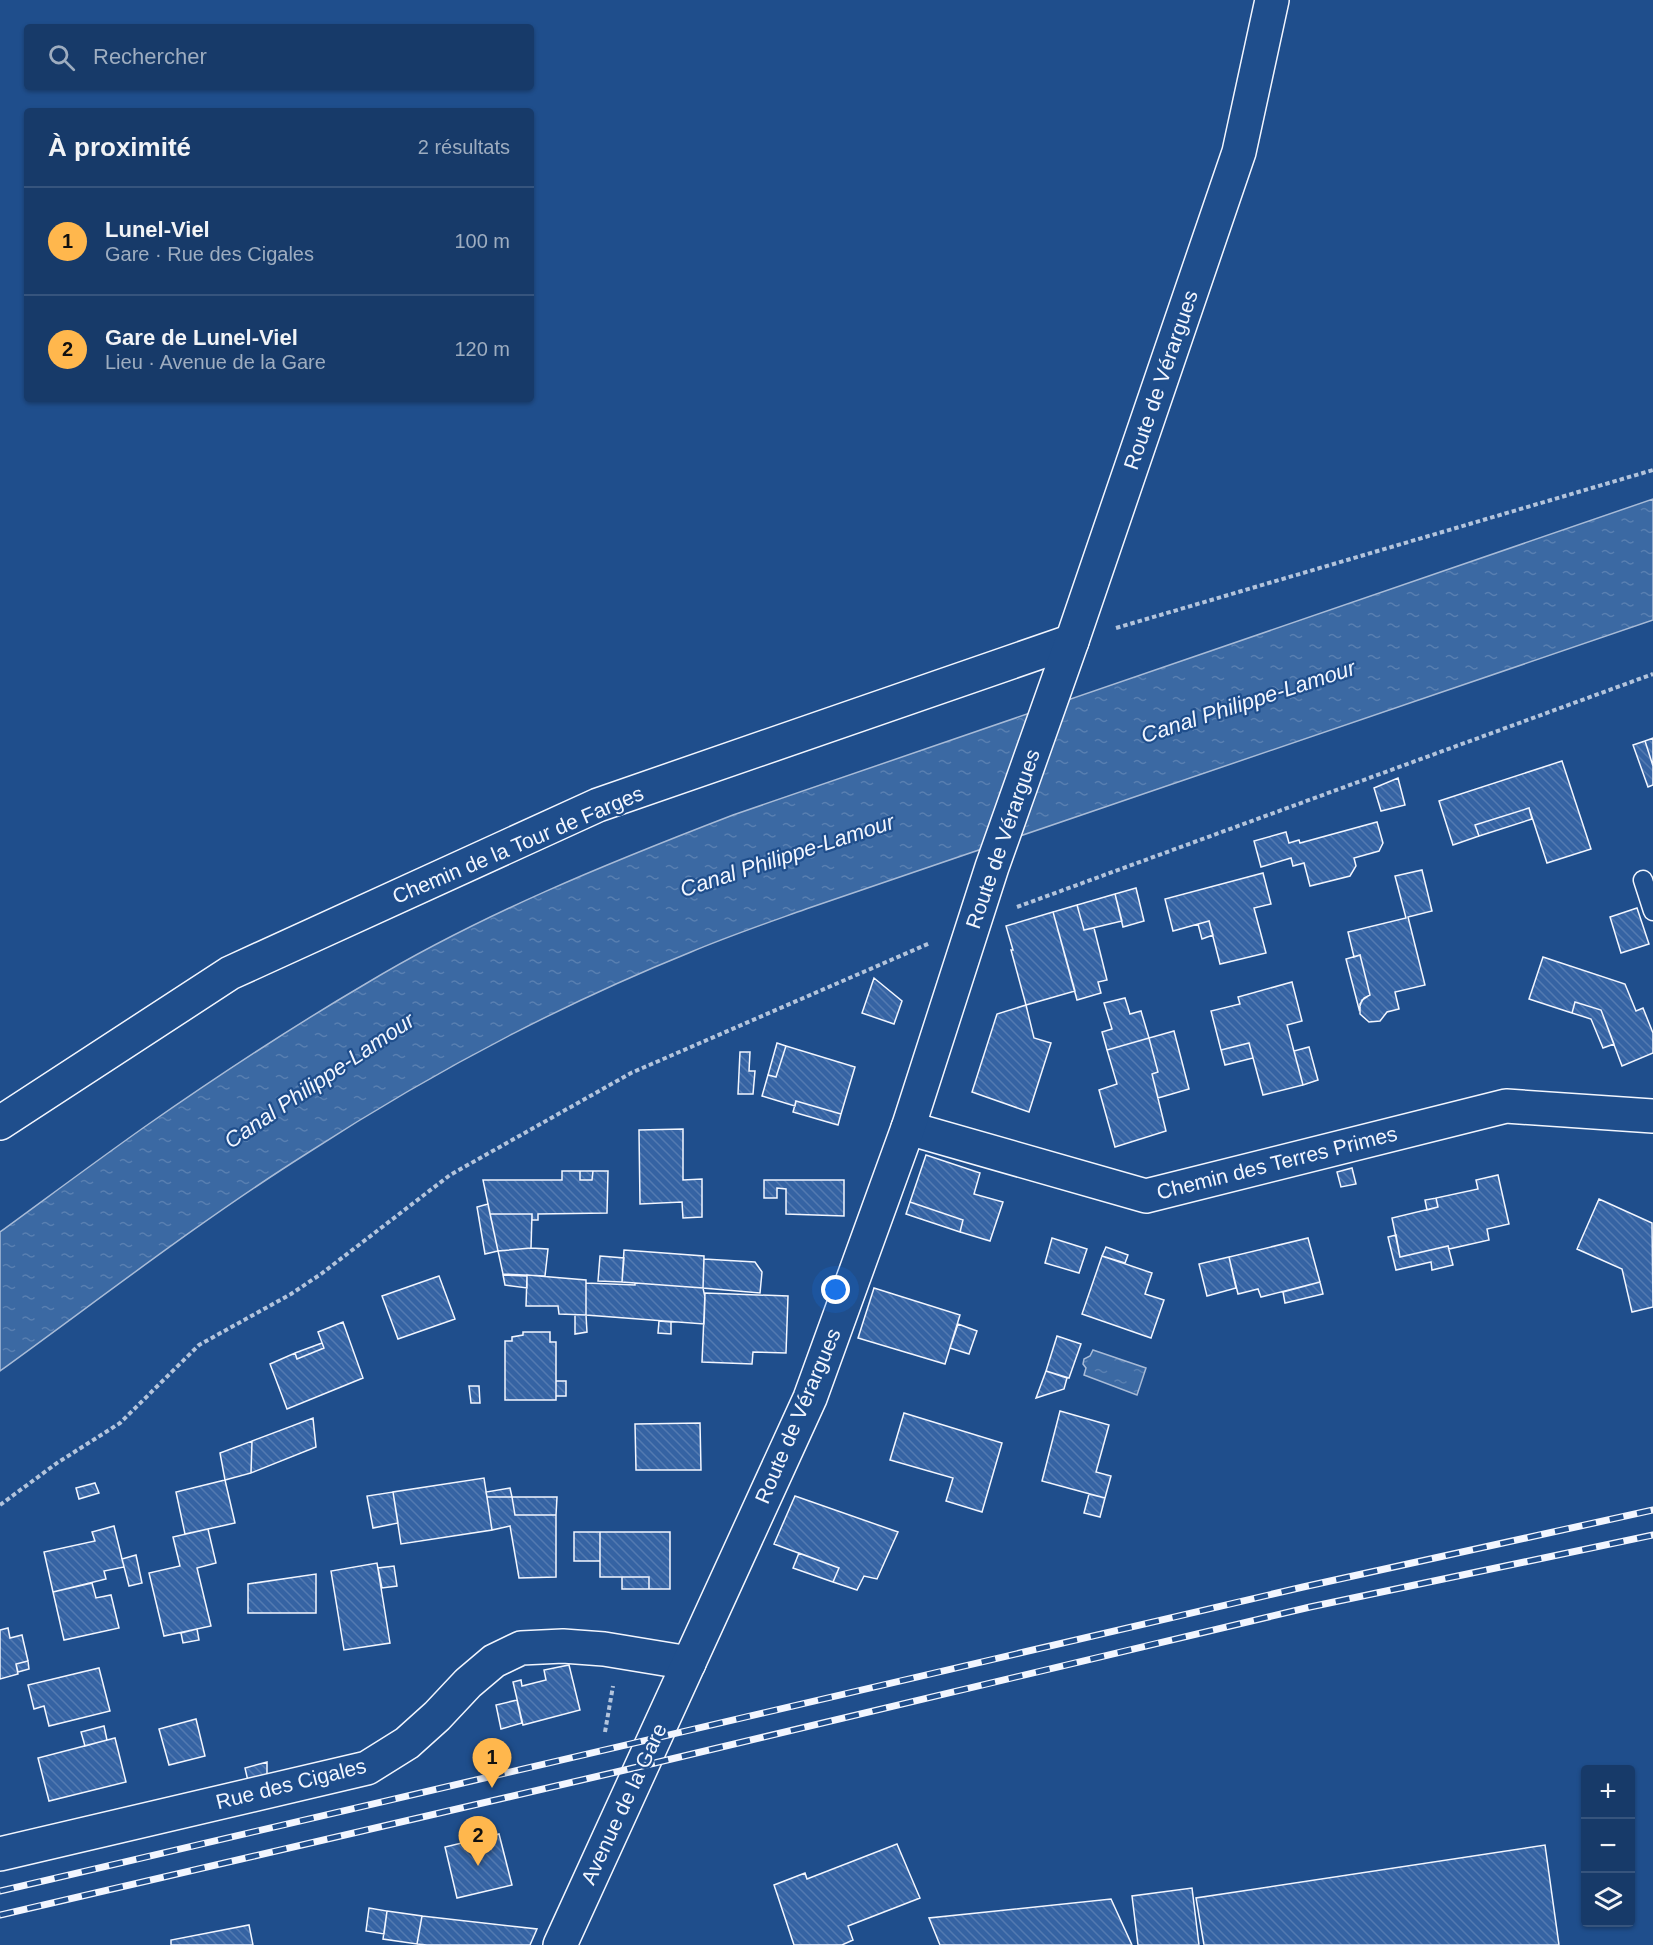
<!DOCTYPE html>
<html lang="fr">
<head>
<meta charset="utf-8">
<style>
	:root { --surface:#173a69; --page:#20416f; --text:#f1f3f6; --muted:#9eadc0; --line:#36547d; --accent:#ffb74d }
	body { margin:0; font-family:Helvetica,sans-serif; background:var(--page); color:var(--text) }
	.controls { position:absolute; right:18px; bottom:18px; display:grid; overflow:hidden; border-radius:6px; box-shadow:0 2px 4px #0004 }
	.controls button { width:54px; height:54px; display:grid; place-items:center; padding:0; border:0; border-bottom:2px solid var(--line); background:var(--surface); color:var(--text); font:30px sans-serif }
	.you { position:absolute; left:836px; top:1290px; width:21px; height:21px; margin:-15px; border:4px solid #fff; border-radius:50%; background:#1a73e8; box-shadow:0 0 0 9px #1a73e833 }
	.badge { display:grid; place-items:center; width:39px; height:39px; border-radius:50%; background:var(--accent); color:#111; font-size:20px; font-weight:700 }
	.pin { position:absolute; translate:-50% -50px; filter:drop-shadow(0 2px 3px #0008) }
	.pin::after { content:''; position:absolute; top:32px; width:21px; height:18px; background:inherit; clip-path:polygon(0 0,100% 0,50% 100%) }
	.list { margin:0; padding:0; list-style:none }
	h2 { display:flex; justify-content:space-between; align-items:center; height:78px; margin:0; padding:0 24px; font-size:26px }
	h2 small { font-size:20px; font-weight:400; color:var(--muted) }
	.list li { display:grid; grid-template-columns:39px 1fr auto; gap:18px; align-items:center; box-sizing:border-box; height:108px; padding:0 24px; border-top:2px solid var(--line) }
	.list b { display:block; font-size:22px; white-space:nowrap }
	.list p { margin:0; font-size:20px; white-space:nowrap; color:var(--muted) }
	.list em { font-size:20px; font-style:normal; color:var(--muted) }
	.icon { flex:none; width:33px; height:33px; fill:none; stroke:currentColor; stroke-width:2; stroke-linecap:round; stroke-linejoin:round }
	.map { position:relative; flex:none; width:1653px; height:1945px; overflow:hidden }
	.search { position:absolute; background:var(--surface); box-shadow:0 2px 4px #0004; left:24px; top:24px; width:510px; height:66px; display:flex; align-items:center; gap:15px; box-sizing:border-box; padding:0 21px; border-radius:6px; color:var(--muted); font-size:22px }
	.panel { position:absolute; background:var(--surface); box-shadow:0 2px 4px #0004; left:24px; top:108px; width:510px; height:294px; border-radius:6px }
	.map>svg:first-child { display:block }
</style>
</head>
<body>
<div class="map">
<svg width="1653" height="1945" viewBox="0 0 1653 1945">
	<defs>
		<pattern id="water-ripples" width="26" height="14" patternUnits="userSpaceOnUse" patternTransform="scale(1.5)"><rect width="26" height="14" fill="#3b69a3"/><path d="M2 4q2-2 4 0t4 0M15 11q2-2 4 0t4 0" fill="none" stroke="#587fb1"/></pattern>
		<pattern id="building-back-hatch" width="6" height="6" patternUnits="userSpaceOnUse" patternTransform="scale(1.5)"><rect width="6" height="6" fill="#3563a3"/><path d="M-1 5l2 2M0 0l6 6M5-1l2 2" fill="none" stroke="#537ab1"/></pattern>
	</defs>
	<rect width="100%" height="100%" fill="#1f4e8c"/>
	<path fill="url(#water-ripples)" stroke="#a8bbd7" stroke-width="1.5" d="M1653,499V620L806,909C767,923 729,936 691,952C557,1006 428,1075 306,1154C200,1221 101,1298 0,1371V1232C48,1197 95,1162 143,1128C216,1077 290,1028 367,983C482,914 608,863 733,815Z
		M1093,1350L1146,1368L1137,1395L1084,1375L1086,1368L1083,1364L1084,1359L1090,1356Z"/>
	<path fill="url(#building-back-hatch)" stroke="#f2f6ff" stroke-width="1.5" d="M1653,738V766L1645,741Z
		M1645,741L1653,766V785L1648,787L1633,745Z
		M1562,761L1591,849L1547,863L1529,808L1475,825L1479,836L1453,845L1439,801Z
		M1398,778L1405,805L1381,811L1374,788Z
		M1529,808L1532,819L1479,836L1475,825Z
		M1377,822L1383,843L1379,851L1354,858L1356,866L1350,876L1310,886L1304,863L1293,866L1291,858L1261,867L1254,841L1286,832L1289,843L1299,840L1300,843Z
		M1422,870L1432,911L1408,917L1425,985L1395,992L1399,1009L1387,1012L1380,1021L1369,1022L1360,1014V1004L1364,998L1370,995L1360,955L1354,957L1348,932L1406,918L1395,876Z
		M1263,873L1271,904L1254,908L1266,953L1220,964L1209,921L1173,931L1165,899Z
		M1136,888L1144,921L1123,927L1115,894Z
		M1115,894L1122,921L1084,930L1077,905Z
		M1077,905L1084,930L1094,928L1107,980L1098,982L1101,993L1077,1000L1053,912Z
		M1637,908L1649,944L1621,953L1610,917Z
		M1053,912L1075,991L1026,1005L1011,950H1013L1006,926Z
		M1209,921L1213,935L1202,939L1198,924Z
		M1360,955L1370,995L1362,1000L1359,1009L1346,959Z
		M1543,957L1625,984L1636,1011L1643,1008L1653,1033V1053L1622,1066L1601,1010L1575,1002L1572,1013L1529,999Z
		M874,978L902,1001L894,1024L862,1013Z
		M1292,982L1302,1021L1287,1025L1303,1085L1263,1095L1249,1043L1221,1050L1211,1011L1240,1004L1238,997Z
		M1125,998L1130,1014L1141,1011L1149,1038L1107,1050L1102,1032L1112,1029L1104,1003Z
		M1575,1002L1601,1010L1614,1044L1603,1048L1591,1019L1572,1013Z
		M1026,1005L1034,1038L1051,1043L1029,1112L972,1092L997,1014Z
		M1174,1031L1189,1089L1158,1098L1152,1074L1158,1072L1149,1038Z
		M1149,1038L1158,1072L1152,1074L1166,1131L1115,1147L1099,1090L1117,1084L1107,1050Z
		M777,1043L786,1046L776,1077L768,1075Z
		M1249,1043L1253,1058L1225,1065L1221,1050Z
		M786,1046L855,1067L841,1114L796,1101L795,1106L762,1096L768,1075L776,1077Z
		M1309,1047L1318,1080L1303,1085L1294,1051Z
		M740,1052H750L749,1071H755L753,1094H738Z
		M796,1101L841,1114L838,1125L793,1112Z
		M683,1129V1180L702,1179V1217L683,1218L682,1202L640,1204L639,1130Z
		M926,1155L980,1173L974,1194L1003,1202L990,1241L960,1232L963,1220L910,1202Z
		M1352,1168L1356,1184L1341,1187L1337,1172Z
		M562,1171H580V1180H592L593,1171H608L607,1213L538,1214V1220H532V1214H490L483,1180H562Z
		M580,1171H593L592,1180H580Z
		M1498,1175L1509,1224L1487,1229L1489,1240L1449,1249L1448,1246L1400,1257L1392,1218L1438,1207L1436,1198L1478,1189L1476,1180Z
		M764,1180H844V1216L786,1214V1189L777,1188V1198H764Z
		M1436,1198L1438,1207L1427,1210L1425,1200Z
		M1599,1199L1652,1223L1653,1307L1632,1312L1622,1269L1577,1249Z
		M910,1202L963,1220L960,1232L906,1214Z
		M488,1204L498,1251L485,1254L477,1207Z
		M490,1214H532L531,1248L498,1251Z
		M1396,1235L1400,1257L1448,1246L1453,1265L1432,1270L1431,1262L1396,1270L1388,1237Z
		M1052,1238L1087,1249L1079,1273L1045,1263Z
		M1308,1238L1320,1282L1261,1297L1258,1289L1238,1294L1229,1257Z
		M1106,1247L1128,1255L1125,1263L1102,1256Z
		M531,1248L548,1249L545,1276L503,1274L498,1251Z
		M624,1250L704,1256L703,1288L622,1282Z
		M600,1256L624,1258L622,1282L598,1281Z
		M1102,1256L1152,1273L1145,1294L1164,1300L1151,1338L1082,1314Z
		M1229,1257L1236,1288L1207,1296L1199,1264Z
		M704,1259L755,1262L762,1272L760,1293L703,1288Z
		M503,1275L527,1276V1288L505,1285Z
		M527,1275L586,1280V1315L559,1314L558,1306H526Z
		M439,1276L455,1319L398,1339L382,1296Z
		M1320,1282L1323,1294L1285,1303L1283,1292Z
		M586,1283L635,1285V1283L703,1288L705,1297L704,1324L586,1315Z
		M874,1288L960,1315L945,1364L858,1338Z
		M705,1293L788,1296L786,1353L753,1352L752,1364L702,1362Z
		M575,1315H586L587,1332L575,1334Z
		M659,1321L671,1322V1334L658,1333Z
		M343,1322L363,1378L287,1409L270,1364L295,1353L297,1359L324,1348L318,1332Z
		M958,1324L977,1331L969,1354L950,1348Z
		M523,1332H550V1342H556V1400H505V1341H512V1337L523,1335Z
		M1057,1336L1081,1344L1069,1378L1046,1371Z
		M322,1343L324,1348L297,1359L295,1353Z
		M1046,1371L1067,1378L1064,1389L1036,1398Z
		M556,1381H566V1396H556Z
		M469,1386H479L480,1403H471Z
		M1060,1411L1109,1425L1096,1472L1111,1476L1105,1498L1042,1481Z
		M904,1413L1002,1443L982,1512L946,1501L953,1478L890,1460Z
		M313,1418L316,1447L251,1473L252,1441Z
		M700,1423L701,1470H636L635,1424Z
		M252,1441L251,1473L225,1480L220,1453Z
		M484,1478L492,1530L401,1544L393,1492Z
		M225,1480L235,1523L185,1534L176,1492Z
		M95,1483L99,1493L79,1499L76,1488Z
		M510,1488L512,1497H487L486,1492Z
		M393,1492L398,1523L373,1528L367,1496Z
		M1089,1494L1105,1498L1100,1517L1084,1513Z
		M795,1496L898,1532L877,1579L864,1576L857,1590L833,1582L839,1568L774,1544Z
		M487,1497H512L515,1515H556V1577L519,1578L510,1526L492,1530Z
		M512,1497H557L556,1515H515Z
		M114,1526L124,1567L104,1571L106,1579L53,1592L44,1552L95,1541L92,1532Z
		M208,1529L216,1563L197,1568L211,1626L164,1636L149,1573L180,1566L173,1537Z
		M574,1532H600V1561H574Z
		M600,1532H670V1589H649V1577H600Z
		M799,1553L839,1568L833,1582L793,1568Z
		M136,1555L142,1583L129,1586L122,1559Z
		M377,1563L390,1643L344,1650L331,1571Z
		M394,1566L397,1586L382,1588L378,1568Z
		M316,1574V1613H248V1584Z
		M622,1577H649V1589H622Z
		M92,1583L96,1598L111,1595L119,1628L64,1640L53,1592Z
		M8,1628L10,1638L22,1635L28,1661L16,1664L18,1674L0,1679V1630Z
		M197,1629L199,1640L183,1643L181,1633Z
		M28,1661L29,1669L18,1672L16,1664Z
		M569,1665L580,1710L523,1725L513,1682L521,1680L522,1686L546,1680L544,1670Z
		M99,1668L110,1711L49,1726L44,1706L34,1709L28,1685Z
		M517,1700L522,1723L501,1729L496,1705Z
		M196,1719L205,1756L169,1765L159,1729Z
		M104,1726L107,1740L85,1746L81,1732Z
		M115,1738L126,1782L49,1801L38,1758Z
		M267,1762V1777L248,1781L245,1768Z
		M499,1834L512,1885L457,1898L445,1847Z
		M897,1844L920,1898L848,1926L853,1940L842,1945H794L774,1885L805,1873L807,1879Z
		M1545,1845L1559,1945H1204L1196,1898Z
		M1192,1888L1199,1945H1138L1132,1896Z
		M1111,1899L1132,1945H940L929,1918Z
		M369,1908L387,1911L384,1934L366,1931Z
		M387,1911L422,1916L417,1944L383,1939Z
		M422,1916L537,1929L530,1945H427L417,1944Z
		M249,1925L253,1945H171V1940Z"/>
	<g fill="none" stroke-linecap="round" stroke-linejoin="round">
		<g stroke="#f2f6ff" stroke-width="21">
			<path id="lane" d="M1643,880L1653,911"/>
		</g>
		<g stroke="#f2f6ff" stroke-width="36">
			<path id="street" d="M0,1123L230,973L598,805L1072,641
				M908,1128L1146,1196L1506,1106L1653,1116
				M0,1854L367,1768L407,1743L437,1716L468,1683L494,1661L521,1648L563,1646L604,1649L689,1663"/>
		</g>
		<g stroke="#f2f6ff" stroke-width="36">
			<path id="secondary" d="M560,1945L810,1398L908,1128L992,867L1072,641L1239,152L1272,0"/>
		</g>
		<path stroke="#b3c4dc" stroke-width="4" stroke-dasharray="4.5 3" stroke-linecap="butt" d="M1116,628L1653,470
			M1017,907L1653,674
			M0,1505L57,1463L120,1423L199,1345L291,1294L321,1274L450,1175L631,1073L930,943
			M605,1732L613,1686"/>
		<use href="#lane" stroke="#1f4e8c" stroke-width="18"/>
		<use href="#street" stroke="#1f4e8c" stroke-width="33"/>
		<use href="#secondary" stroke="#1f4e8c" stroke-width="33"/>
		<g stroke="#f2f6ff" stroke-width="7">
			<path id="rail" d="M0,1891L1303,1587L1653,1510
				M0,1915L642,1766L1310,1607L1653,1535"/>
		</g>
		<use href="#rail" stroke="#1f4e8c" stroke-width="4.5" stroke-dasharray="14" stroke-linecap="butt"/>
	</g>
	<g text-anchor="middle" stroke-width="4.5" stroke-linejoin="round" paint-order="stroke">
		<g font-size="21" fill="#f2f6ff" stroke="#1f4e8c">
			<text transform="translate(1161 380) rotate(-71)" y="7">Route de Vérargues</text>
			<text transform="translate(1003 839) rotate(-71)" y="7">Route de Vérargues</text>
			<text transform="translate(518 845) rotate(-23)" y="7">Chemin de la Tour de Farges</text>
			<text transform="translate(1277 1163) rotate(-14)" y="7">Chemin des Terres Primes</text>
			<text transform="translate(798 1416) rotate(-67)" y="7">Route de Vérargues</text>
			<text transform="translate(291 1784) rotate(-14)" y="7">Rue des Cigales</text>
			<text transform="translate(624 1804) rotate(-65)" y="7">Avenue de la Gare</text>
		</g>
		<g font-size="22" font-style="italic" fill="#f2f6ff" stroke="#1f4e8c">
			<text transform="translate(1248 701) rotate(-18)" y="8">Canal Philippe-Lamour</text>
			<text transform="translate(787 855) rotate(-18)" y="8">Canal Philippe-Lamour</text>
			<text transform="translate(319 1080) rotate(-34)" y="8">Canal Philippe-Lamour</text>
		</g>
	</g>
</svg>
<div class="controls">
<button>+</button>
<button>−</button>
<button><svg class="icon" aria-label="layers" viewBox="0 0 24 24"><path d="M12 4l9 5-9 5-9-5zM3 14l9 5 9-5"/></svg></button>
</div>
<div class="you"></div>
<div class="pin badge" style="left:492px;top:1788px">1</div>
<div class="pin badge" style="left:478px;top:1866px">2</div>
<div class="search"><svg class="icon" aria-label="search" viewBox="0 0 24 24"><circle cx="10" cy="10" r="6"/><path d="M15 15l6 6"/></svg>Rechercher</div>
<section class="panel">
<h2>À proximité<small>2 résultats</small></h2>
<ul class="list">
<li><span class="badge">1</span><div><b>Lunel-Viel</b><p>Gare · Rue des Cigales</p></div><em>100 m</em></li>
<li><span class="badge">2</span><div><b>Gare de Lunel-Viel</b><p>Lieu · Avenue de la Gare</p></div><em>120 m</em></li>
</ul>
</section>
</div>
</body>
</html>
